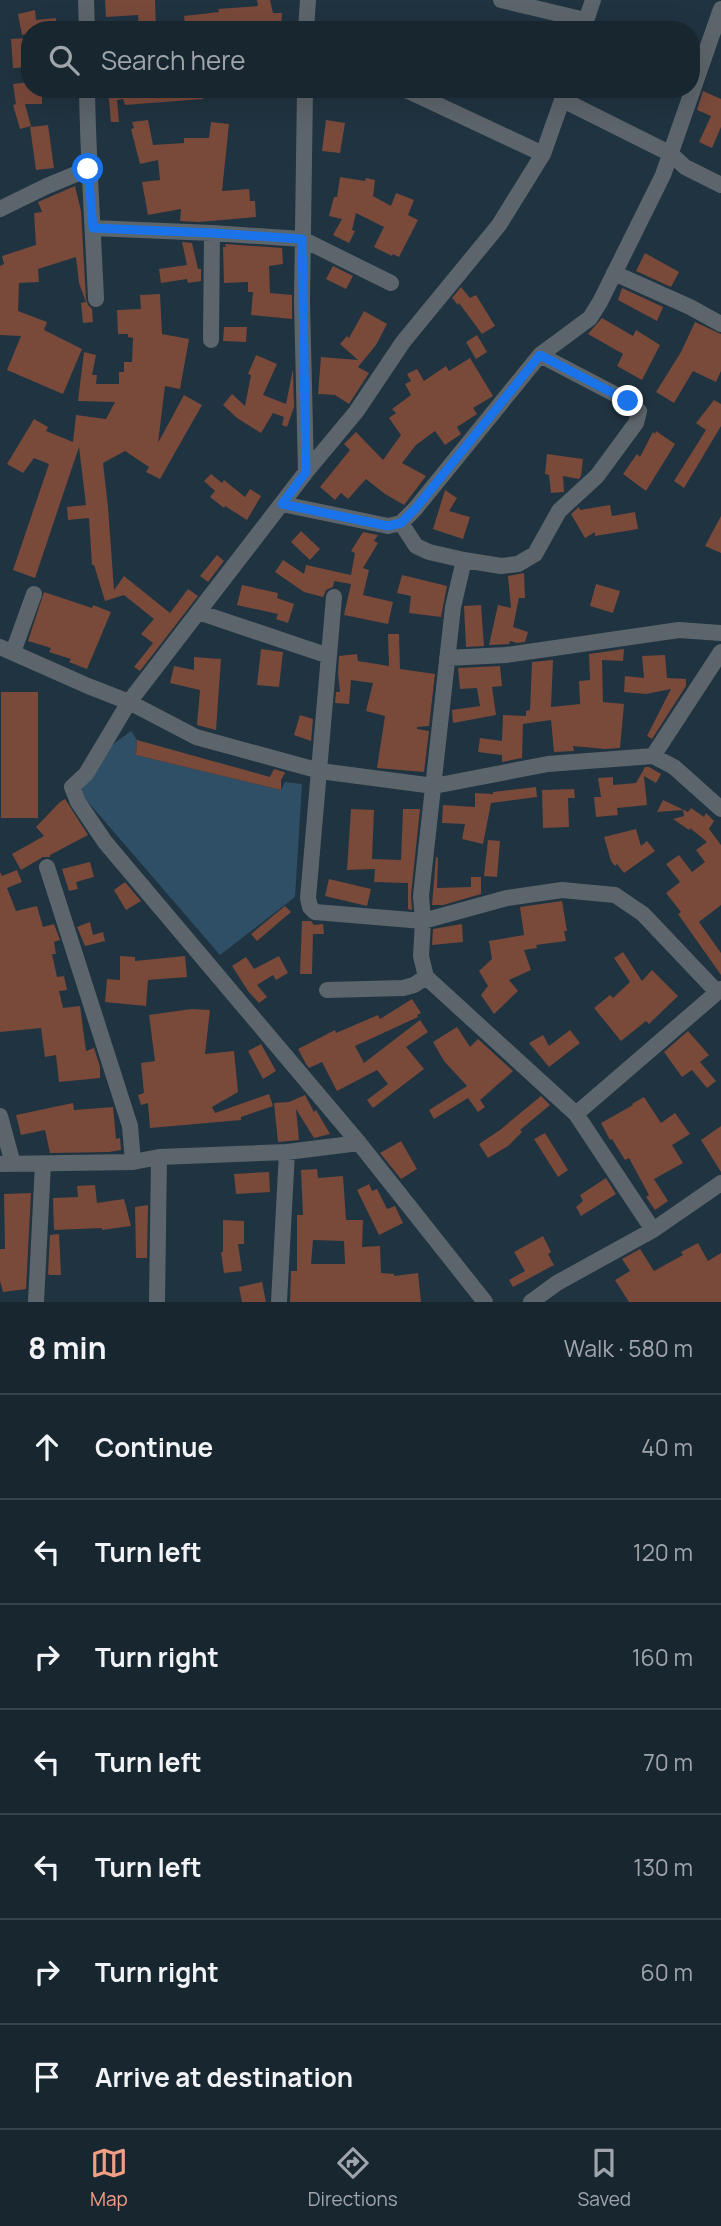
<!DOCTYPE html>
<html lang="en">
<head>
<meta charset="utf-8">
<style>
	:root { --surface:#182630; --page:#25323c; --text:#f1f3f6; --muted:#9fa5ab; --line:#36434c; --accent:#f39f85 }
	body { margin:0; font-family:Manrope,sans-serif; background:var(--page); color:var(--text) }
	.stop { position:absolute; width:21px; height:21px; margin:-16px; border:5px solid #1a73e8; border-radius:50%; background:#fff }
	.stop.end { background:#1a73e8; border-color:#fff; box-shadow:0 2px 7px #0008 }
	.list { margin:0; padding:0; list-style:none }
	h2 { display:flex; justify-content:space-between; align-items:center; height:91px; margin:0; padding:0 28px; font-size:30px }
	h2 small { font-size:23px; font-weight:400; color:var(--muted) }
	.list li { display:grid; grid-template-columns:46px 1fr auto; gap:21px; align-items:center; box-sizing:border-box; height:105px; padding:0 28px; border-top:2px solid var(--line) }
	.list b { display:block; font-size:26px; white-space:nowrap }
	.list em { font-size:23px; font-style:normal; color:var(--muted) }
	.icon { flex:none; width:38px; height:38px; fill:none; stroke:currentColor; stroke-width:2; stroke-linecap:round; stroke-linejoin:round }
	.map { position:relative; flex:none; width:721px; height:1302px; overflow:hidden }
	.search { position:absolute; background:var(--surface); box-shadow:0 7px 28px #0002; left:21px; right:21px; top:21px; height:77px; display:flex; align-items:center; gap:18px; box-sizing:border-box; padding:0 24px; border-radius:28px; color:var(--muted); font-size:26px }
	.sheet { height:826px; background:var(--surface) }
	nav { display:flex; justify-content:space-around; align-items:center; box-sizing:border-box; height:98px; border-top:2px solid var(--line); background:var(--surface); font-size:19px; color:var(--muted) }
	nav a { display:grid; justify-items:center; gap:4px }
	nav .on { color:var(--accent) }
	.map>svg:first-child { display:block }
</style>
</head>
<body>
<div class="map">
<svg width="721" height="1302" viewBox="0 0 721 1302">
	<rect width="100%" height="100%" fill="#203340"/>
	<path fill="#2e4f65" d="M131,731L137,740L136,755L281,790L285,782L302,784L295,897L220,955L76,788L104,751Z"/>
	<path fill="#79493a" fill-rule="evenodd" d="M105,0H155L156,30H139L138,15L106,17Z
		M257,0H270L273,13H282L281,30H186L184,16L219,12L218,9L258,6Z
		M35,10L36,20L56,18L57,30H30V33L22,35L18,14Z
		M29,38L30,67L13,68L11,39Z
		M28,82L29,89H42V104H25L31,126L20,129L13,105L16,104L13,84Z
		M108,89H203V99L125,105L123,99L117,100L119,122H111Z
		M703,91L721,99V127L712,148L699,142L711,116L697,110Z
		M148,120L153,145L184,143V138H209L211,122L229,124L222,191L249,189L250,201H255L256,217L199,222L180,221L181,209L148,215L142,182L160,180L158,160L140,164L131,129L134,128L132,122Z
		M326,120L345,123L340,153L322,151Z
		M48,125L54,168L36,170L30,127Z
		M340,177L365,181L366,178L375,180L373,196L391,206L396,193L414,200L408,215L418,220L399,257L393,254L392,256L374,247L384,227L356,213L352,230L355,231L349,243L333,235L342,219L329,216L334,197H337Z
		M75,186L81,211L86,299L88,305L92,309L93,322L83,323L81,303L86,302L79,283L76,257L38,269L39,282L19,283L18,311L47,322L44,330L82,349L63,394L7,370L21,336L0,335V266L4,264L2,256L36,245L34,213L42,212L38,202Z
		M182,242L192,243L198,269H201V281L188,283L187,279L161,283L159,269L187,265Z
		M225,244L282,248L283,264L269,266L270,293L292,295V319L251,315L253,292H248V282L224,283L223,247H226Z
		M645,253L679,272L671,287L636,271Z
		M333,266L353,276L346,289L326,279Z
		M461,287L470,298L476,295L495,326L482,334L459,303L458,305L452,298Z
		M622,288L663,307L657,321L618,300Z
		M160,294L162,334L189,339L180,389L165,386L158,443L184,395L202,405L160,479L146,472L149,467L125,451L103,463L108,507L114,590L124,576L170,613L188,589L198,596L140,671L134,667L153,643L141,634L154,619L124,595L105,601L94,565H92L89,518L68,520L67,507L86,505L79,447L35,578L13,570L49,464L34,458L23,473L7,464L34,419L48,427L46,431L73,442L76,415L106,419L115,402L78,401L84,352L96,355L92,375H97L96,384H119V372H124V362H132L133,338L128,337V334H118L117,310L141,309L140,295Z
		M364,311L387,324L376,345L358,367L369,373L349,404L335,395L318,394L321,357L358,360L340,344L347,336L349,338Z
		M602,318L633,336L636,330L660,345L642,380L617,366L623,354L588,334Z
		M695,322L721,334V371L716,382L693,371L674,403L656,392L681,352Z
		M224,327H247L246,342L223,341Z
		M477,335L487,352L476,359L466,342Z
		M256,355L277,364L263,395L286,404L293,369L294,407L287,427L282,425L284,417L273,413L261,433L237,418L223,405L232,394L245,406L251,375L248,374Z
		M470,358L493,396L473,408L477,414L457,427L461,434L445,445L435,431L416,445L402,463L426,476L404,505L385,494L366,479L348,499L341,493L335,500L320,487L350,450L344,444L356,432L383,460L401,435L389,418L396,413L392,409L411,395L405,384L411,381L407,374L417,369L424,381L446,366L449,371Z
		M714,400L721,404V426L684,488L674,481L706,430L696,423Z
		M656,431L675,444L646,491L623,474L637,454L640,457L653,432L655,434Z
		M547,454L583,459L581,476L579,479L563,476L564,492L551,493L549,475L545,474Z
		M211,474L222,483L224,480L245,497L250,489L261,496L247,520L225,506L224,508L210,497L215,491L204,481Z
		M445,490L457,498L449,511L470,517L463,539L433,529Z
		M610,505L612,516L635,512L638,529L595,536V532L585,538L571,514L579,507L580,510Z
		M721,516V553L705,546Z
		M301,531L320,549L310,560L291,542Z
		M363,532L378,535L374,541L378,543L363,568L369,570L363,595L393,602L388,624L344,615L351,584L334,581L333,587L326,590L323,597L304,592L275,572L283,560L304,574L306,565L351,575L355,553L351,551Z
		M217,555L224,561L208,582L200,576Z
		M524,573L525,598H519L513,627L528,632L525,642L517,643L510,641L509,644L489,645L498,605L511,608L508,576Z
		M402,575L447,586L441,617L409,613L411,596L397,593Z
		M596,584L620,591L613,613L590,606Z
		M242,585L278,593L277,598L294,604L288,623L276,619L278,614L237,605Z
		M44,592L92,608L93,605L111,612L87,669L69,662L71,659L49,652L51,648L28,641Z
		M481,605L484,646L466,647L464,606Z
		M388,634H399L400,669L435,674L429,726L417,727V729L429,731L424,772L377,768L385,716L366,711L373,683L351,680L349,704L335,703L336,692H340L338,673L339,656L357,654L358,661L389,666Z
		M261,649L283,652L279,687L257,685Z
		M624,649L623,661L602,660L603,702L624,704L620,748L605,749L573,746L574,751L554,752L551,720L523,724L522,758L502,762V755L478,752L480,738L502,741L503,715L526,716V711L530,710L532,662L553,660L551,707L580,704L579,681L590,680L589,654Z
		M665,655L667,678L686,679V686L652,739L647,736L671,689L646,694L624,692L625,676L644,678L642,656Z
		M194,657L221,659L216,730L197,725L200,690L170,683L174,666L194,670Z
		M500,666L502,686L492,687L496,715L453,723L452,710L480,706L477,688L460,689L458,668Z
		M1,692H38V818H1Z
		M300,715L313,719L311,741L294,735Z
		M137,740L270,777L274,769L284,772L285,773L281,780V790L136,755Z
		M645,767H649L661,774L656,783L644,776L647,805L617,808L618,815L596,817L594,797H601L598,778L613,777V785L636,783Z
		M536,787L537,797L491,803L483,844L462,839L465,824L442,823L443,805L475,807V793L493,794V792Z
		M574,789L575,798H568L569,827L543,828L542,790Z
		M65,799L88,835L50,855V857H43L21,870L12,854L44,836L36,827L60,802Z
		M663,800L688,812L691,808L704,817L706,813L714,821L709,829L721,845V905L699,922L721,953V975L678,914L681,912L666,893L680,882L666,864L679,855L692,872L705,862L696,850L707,842L690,828L689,830L673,819L684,816L683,810L657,812Z
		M351,809L374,810L372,859L401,860L403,809H420L411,895L412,910L408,909V883L374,882L375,869L347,870Z
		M636,829L641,846L647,841L655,851L624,873L617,864L615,866L611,861L604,837Z
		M488,840L500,841L497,877L484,876Z
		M436,857L438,858L437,888L471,887V877H481V894L443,905H432Z
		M90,862L94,877L76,882L78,889L69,891L62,869Z
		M17,870L22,882L7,888L16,911L37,906L43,927L54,924L60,940L54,942L56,954H52L57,977L64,976L67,990L59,991L63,1008L80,1006L86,1051L94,1048L100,1067V1078L59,1082L56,1055L45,1057L41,1028L0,1032V872L2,876Z
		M329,879L371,889L367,906L325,896Z
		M125,882L141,901L126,910L114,890Z
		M562,901L567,931H564L566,941L536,945L537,948L524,950L531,970L509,980L518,991L494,1014L481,995L488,986L479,971L492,959L489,941L524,935L520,907Z
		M285,906L291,912L257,941L251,934Z
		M302,921H311L314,925L323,924L324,934H313L312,974H300Z
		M90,922L93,935L103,932L105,941L85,946L77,927Z
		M462,924L463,942L432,945L433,929Z
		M623,952L642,981L652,970L678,996L649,1024L646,1021L621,1041L594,1008L610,995L613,998L630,982L614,958Z
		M120,956L135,957V961L185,956L187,977L148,980L146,1006L105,1002L107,979L120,980Z
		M279,956L288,973L276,980L273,975L257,985L267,997L259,1003L248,991L232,966L246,957L254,969Z
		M412,999L421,1013L417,1015L418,1017L355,1046L364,1063L420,1020L428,1032L406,1047L424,1069L373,1108L367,1100L388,1084L377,1070L337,1091L322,1062L309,1068L306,1064L298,1049L335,1030L336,1033L378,1015L380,1019Z
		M191,1009L210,1010L205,1054L234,1051L238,1092L212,1107L215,1113L269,1094L273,1106L241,1117V1120L150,1128L148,1103L141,1105L138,1095L144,1093L141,1063L155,1061L149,1015Z
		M457,1027L470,1047L478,1039L513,1071L480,1100L485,1107L478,1112L468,1098L434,1119L429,1110L467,1086L444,1061L433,1042Z
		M570,1030L580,1043L549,1067L529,1043L543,1035L549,1046Z
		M688,1031L709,1055L700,1062L716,1081L707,1088L692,1070L682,1077L664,1052Z
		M261,1044L276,1071L263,1079L248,1051Z
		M305,1095L314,1112L316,1110L330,1134L314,1138L296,1109L299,1140L278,1142L274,1103L289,1102Z
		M541,1096L550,1105L520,1130L522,1132L508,1146L488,1158L479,1144L500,1130Z
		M644,1097L661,1123L675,1113L690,1134L672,1145L683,1163L654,1179L668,1201L655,1210L646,1197L649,1195L629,1158L625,1160L612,1139L610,1140L601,1123L633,1105L632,1104Z
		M73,1103L74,1110L113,1107L116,1139L120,1138L121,1150L109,1152L50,1153L45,1130L21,1135L16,1115Z
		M721,1126V1172L701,1140Z
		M545,1133L568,1170L558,1177L534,1139Z
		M401,1141L417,1169L401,1179L380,1153Z
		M317,1169L318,1178L343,1176L346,1220H363L362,1247L380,1246L381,1273L394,1274V1276L418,1273L421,1302H290L291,1271H297V1215H303L301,1170ZM313,1240L344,1241L345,1264H311Z
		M269,1172L270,1192L236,1194L234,1174Z
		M606,1178L616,1194L581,1216L576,1207L583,1201L580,1195Z
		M369,1184L372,1191L377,1189L387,1209L395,1206L403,1223L379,1235L357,1190Z
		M95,1185L97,1203L124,1199L131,1226L102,1230V1228L54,1230L53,1198L78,1197L77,1186Z
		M31,1193L26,1289L3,1292L0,1281V1249H5L4,1194Z
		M148,1205L147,1258H136L135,1207Z
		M223,1220L244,1221V1244H238L242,1271L224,1273L221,1252H223Z
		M59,1234L61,1275H50L48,1274L50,1235Z
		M543,1236L551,1252L548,1254L554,1265L513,1287L509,1280L525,1271L514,1252Z
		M698,1243L708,1261L721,1253V1302H629L615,1280L630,1271L622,1259L640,1249L654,1271L683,1255L681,1252Z
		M262,1282L266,1302H242L239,1287Z"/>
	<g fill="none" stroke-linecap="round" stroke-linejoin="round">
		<path stroke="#5c656b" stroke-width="16" d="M86,0L87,30
			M501,0L585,20
			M306,30L308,0
			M583,30L593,0
			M87,89C88,159 93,229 96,299
			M305,89L302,301L306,472
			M404,89L543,154
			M563,100L671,154L685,167L721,185
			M0,209L47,186L88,169
			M93,228L212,233L302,239L391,283
			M614,273L690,307L721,324
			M211,340L212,233
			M282,504L388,526L401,523L415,509L540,355L590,318L600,302L663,175L721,9
			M401,523L416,546L429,552L464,560L453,607L421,896L423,921L507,898L562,890L615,895L643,914L717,992
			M464,560L501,566L518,564L535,554L559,511L597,476L636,423L639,411L628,401L540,355
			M198,612L329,656
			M0,647L88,686L129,702L196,737L320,771L434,786L548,764L653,756L674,767L721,809
			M13,652L34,594
			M447,658L506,655L679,630L721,633
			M653,756L721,652
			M47,867L130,1126L133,1162
			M426,977L576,1114L653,1230
			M327,990L403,988L414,985L426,977L421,956L423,921L315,912L310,907L308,898L334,597
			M576,1114L721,989
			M0,1116L13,1164
			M0,1164L133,1162L159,1157L287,1152L359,1143
			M36,1302L43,1164
			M157,1302L159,1157
			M279,1302L287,1152
			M485,1302L359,1143L105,842L78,802L72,787L86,774L129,702L306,472L356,412L403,342L499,225L543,154L566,89
			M531,1302L557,1283L653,1230L721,1183"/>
	</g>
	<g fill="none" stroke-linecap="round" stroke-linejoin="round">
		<path stroke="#1a73e8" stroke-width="9" d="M88,169L93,228L212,233L302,239L306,472L282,504L388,526L401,523L415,509L540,355L628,401"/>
	</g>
</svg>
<div class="stop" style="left:88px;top:169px"></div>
<div class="stop end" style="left:628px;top:401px"></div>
<div class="search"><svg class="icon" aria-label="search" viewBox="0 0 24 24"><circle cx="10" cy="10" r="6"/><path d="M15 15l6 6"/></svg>Search here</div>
</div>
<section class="sheet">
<h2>8 min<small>Walk · 580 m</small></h2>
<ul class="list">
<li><svg class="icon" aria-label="ahead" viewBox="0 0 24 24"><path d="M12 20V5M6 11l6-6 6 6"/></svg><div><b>Continue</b></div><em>40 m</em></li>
<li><svg class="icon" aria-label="left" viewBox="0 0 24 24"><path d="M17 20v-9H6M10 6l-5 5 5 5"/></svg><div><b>Turn left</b></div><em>120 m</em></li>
<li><svg class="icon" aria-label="right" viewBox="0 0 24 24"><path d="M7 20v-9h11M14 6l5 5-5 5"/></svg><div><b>Turn right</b></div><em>160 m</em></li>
<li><svg class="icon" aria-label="left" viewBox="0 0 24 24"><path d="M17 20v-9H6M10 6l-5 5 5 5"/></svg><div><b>Turn left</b></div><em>70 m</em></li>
<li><svg class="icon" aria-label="left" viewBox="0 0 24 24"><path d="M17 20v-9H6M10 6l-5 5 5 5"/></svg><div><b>Turn left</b></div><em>130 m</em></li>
<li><svg class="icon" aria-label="right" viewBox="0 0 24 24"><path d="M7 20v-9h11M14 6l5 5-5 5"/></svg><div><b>Turn right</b></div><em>60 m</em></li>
<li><svg class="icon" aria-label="arrive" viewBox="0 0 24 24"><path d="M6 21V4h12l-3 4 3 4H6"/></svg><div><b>Arrive at destination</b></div></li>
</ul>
</section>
<nav>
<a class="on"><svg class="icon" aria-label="map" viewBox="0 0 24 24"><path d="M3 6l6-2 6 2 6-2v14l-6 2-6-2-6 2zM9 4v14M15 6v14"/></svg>Map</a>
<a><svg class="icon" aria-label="directions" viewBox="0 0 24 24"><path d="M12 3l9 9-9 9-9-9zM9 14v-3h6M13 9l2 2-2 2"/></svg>Directions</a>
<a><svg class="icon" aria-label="saved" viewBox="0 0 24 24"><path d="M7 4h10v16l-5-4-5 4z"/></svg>Saved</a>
</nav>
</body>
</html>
